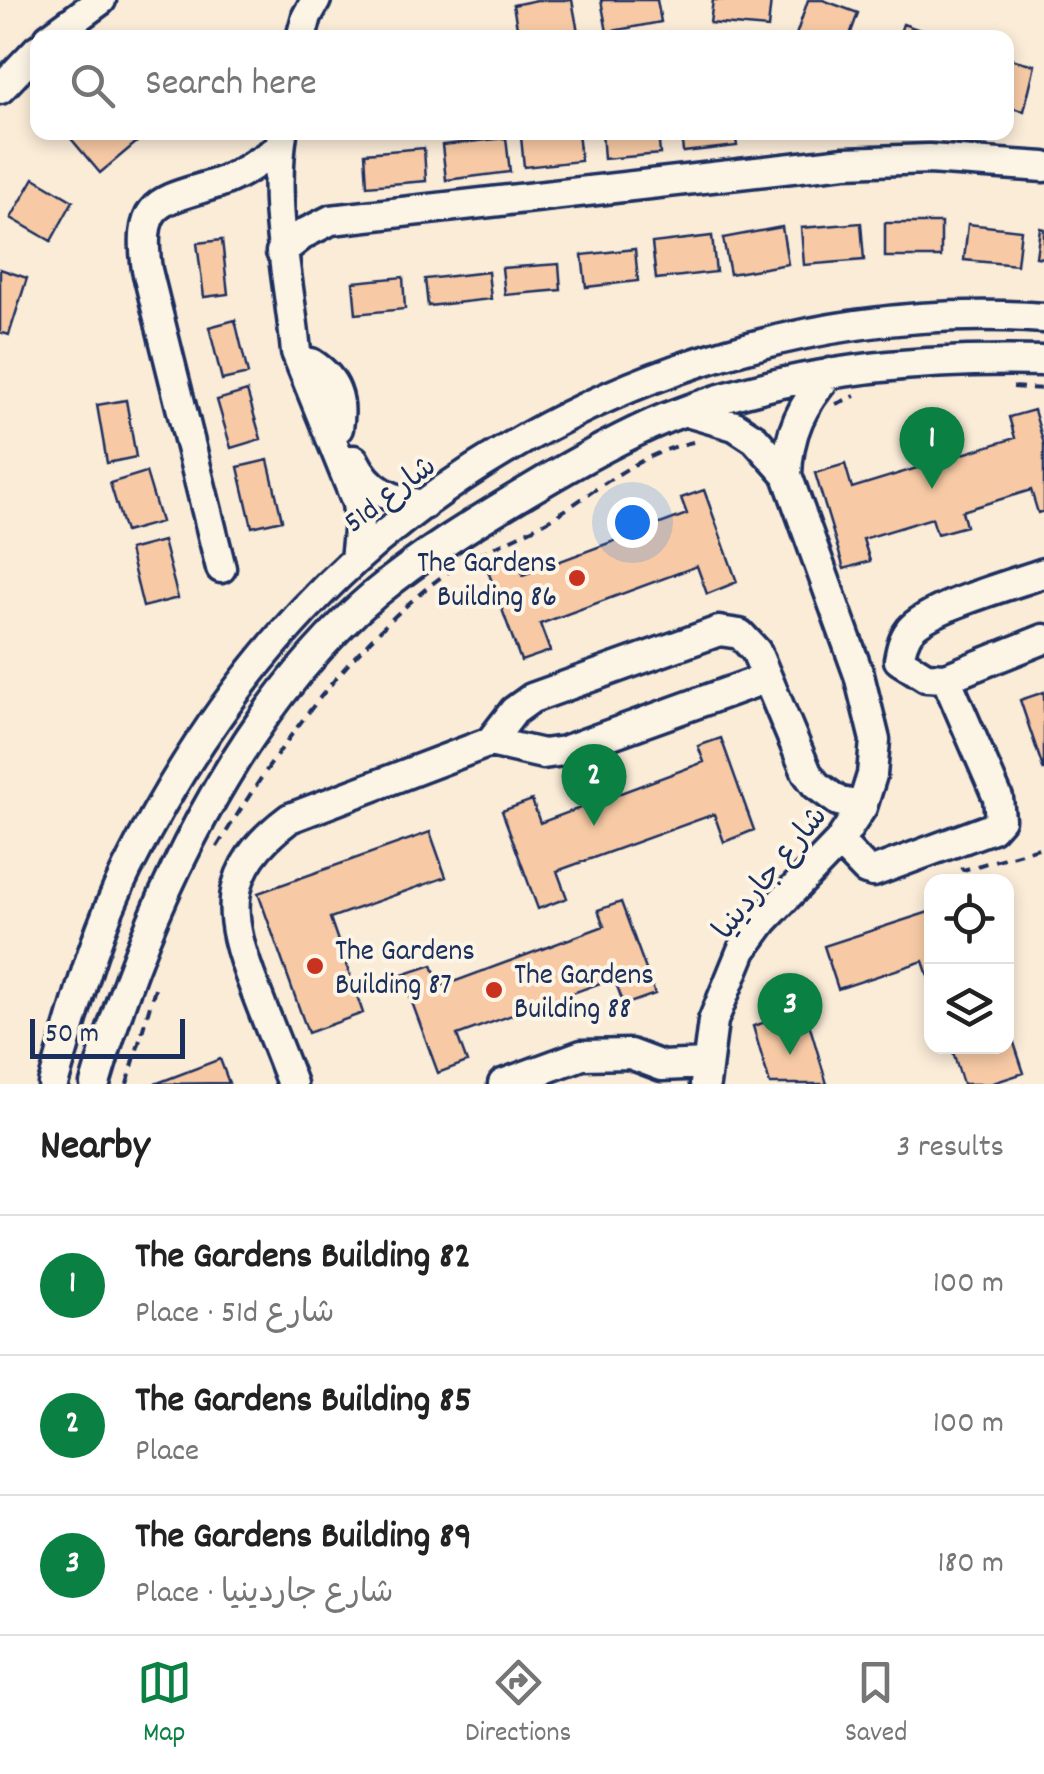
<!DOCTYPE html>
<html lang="en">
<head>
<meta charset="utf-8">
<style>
	:root { --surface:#fff; --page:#f6f6f6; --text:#222; --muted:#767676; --line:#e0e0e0; --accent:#0b8043 }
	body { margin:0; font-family:Dekko,"Playpen Sans Arabic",sans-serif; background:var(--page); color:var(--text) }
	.controls { position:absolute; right:30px; bottom:30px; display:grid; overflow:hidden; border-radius:20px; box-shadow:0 5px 15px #0003 }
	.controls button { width:90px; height:90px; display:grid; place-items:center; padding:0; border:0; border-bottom:2px solid var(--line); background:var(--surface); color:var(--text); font:50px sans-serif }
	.scale { position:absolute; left:30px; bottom:25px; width:155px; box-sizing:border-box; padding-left:10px; border:5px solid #1b2f5e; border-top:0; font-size:28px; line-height:35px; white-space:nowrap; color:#1b2f5e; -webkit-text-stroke:8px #fcf5e5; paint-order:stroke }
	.you { position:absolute; left:632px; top:522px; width:35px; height:35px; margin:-25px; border:8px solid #fff; border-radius:50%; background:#1a73e8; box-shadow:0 0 0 15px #1a73e833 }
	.badge { display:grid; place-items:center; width:65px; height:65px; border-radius:50%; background:var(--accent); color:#fff; font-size:32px; font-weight:700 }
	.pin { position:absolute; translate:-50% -82px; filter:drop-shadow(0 2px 5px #0008) }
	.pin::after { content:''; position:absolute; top:52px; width:35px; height:30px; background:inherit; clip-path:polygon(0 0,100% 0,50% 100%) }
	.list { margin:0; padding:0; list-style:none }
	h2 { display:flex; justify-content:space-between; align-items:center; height:130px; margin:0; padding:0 40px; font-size:42px }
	h2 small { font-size:32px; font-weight:400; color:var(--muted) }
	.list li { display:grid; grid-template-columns:65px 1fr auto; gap:30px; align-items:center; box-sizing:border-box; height:140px; padding:0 40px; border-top:2px solid var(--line) }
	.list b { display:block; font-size:38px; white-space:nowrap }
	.list p { margin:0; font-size:32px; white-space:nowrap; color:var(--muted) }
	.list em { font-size:32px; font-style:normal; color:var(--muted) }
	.icon { flex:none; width:55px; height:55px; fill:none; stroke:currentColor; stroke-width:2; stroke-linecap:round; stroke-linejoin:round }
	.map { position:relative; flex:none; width:1044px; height:1084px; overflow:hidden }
	.search { position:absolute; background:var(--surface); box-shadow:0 5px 15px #0003; left:30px; right:30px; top:30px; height:110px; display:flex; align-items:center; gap:25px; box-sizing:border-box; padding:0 35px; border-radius:20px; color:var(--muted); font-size:38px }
	.sheet { height:550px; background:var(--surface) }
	nav { display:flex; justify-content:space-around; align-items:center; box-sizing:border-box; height:140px; border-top:2px solid var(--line); background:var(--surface); font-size:28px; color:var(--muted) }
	nav a { display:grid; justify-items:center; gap:5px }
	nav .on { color:var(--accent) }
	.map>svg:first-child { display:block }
</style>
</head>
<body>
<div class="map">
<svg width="1044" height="1084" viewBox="0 0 1044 1084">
	<rect width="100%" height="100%" fill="#fbecd8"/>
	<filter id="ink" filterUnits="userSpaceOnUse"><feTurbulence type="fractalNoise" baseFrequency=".01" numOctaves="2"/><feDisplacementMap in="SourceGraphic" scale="20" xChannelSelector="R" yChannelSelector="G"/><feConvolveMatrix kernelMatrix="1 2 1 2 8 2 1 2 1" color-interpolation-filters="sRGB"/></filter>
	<g filter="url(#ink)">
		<path fill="#f7caa5" stroke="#1b2f5e" stroke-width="2.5" d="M537,0H572L578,32L550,38H519L513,5Z
			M601,0H657L661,22L607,32Z
			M713,0H771L768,28L710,23Z
			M808,0H823L858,13L849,38H795Z
			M903,24L943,38H898Z
			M1006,58L1035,65L1024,111L1006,107Z
			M71,132H141L144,136L100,173L68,135Z
			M559,132H578L581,161L524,167L521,137Z
			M602,132H658L660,154L604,159Z
			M681,132H735L737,146L683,152Z
			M506,138L510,172L446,180L442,145Z
			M424,148L426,181L367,186L365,153Z
			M34,178L73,201L51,241L11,218Z
			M861,223L864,260L804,265L801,228Z
			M885,223H941V257H885Z
			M968,224L1021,230L1017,265L964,260Z
			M782,227L788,264L730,274L723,238Z
			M1040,228L1044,229V258L1036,257Z
			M712,236L716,272L656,279L652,243Z
			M222,240L228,294L204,297L197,243Z
			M635,249L638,281L586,287L582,255Z
			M559,264L561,290L505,295L502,268Z
			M0,269L27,278L9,335L0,332Z
			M488,272L491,299L428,306L425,279Z
			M403,277L405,309L356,314L353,282Z
			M235,320L248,374L222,380L209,327Z
			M247,391L261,439L231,448L217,400Z
			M126,400L136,457L107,463L97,405Z
			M1034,410L1044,444V511L1038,513L1031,490L962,511L966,526L937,534L932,518L863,539L870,561L844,569L815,473L845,464L852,488L1015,438L1009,417Z
			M268,460L282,520L252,527L238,467Z
			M146,472L161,522L125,532L110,483Z
			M704,490L737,582L707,594L697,566L540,624L550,651L521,661L485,563L515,552L523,575L687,514L681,498Z
			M163,541L178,598L143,607L129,550Z
			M1044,692V771L1020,700Z
			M721,738L754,830L724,842L714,814L557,871L567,898L538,909L502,811L532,800L540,823L704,762L698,746Z
			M430,832L446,877L330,918L363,1013L308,1033L258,893Z
			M621,902L655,994L624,1005L614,978L457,1035L467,1062L438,1073L402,975L432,965L440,987L604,926L598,910Z
			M932,911V987L923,961L838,989L824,946Z
			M805,1010L827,1084H770L753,1026Z
			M1006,1019L1024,1073L990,1084H963L951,1046H1006Z
			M220,1059L229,1083L155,1084Z"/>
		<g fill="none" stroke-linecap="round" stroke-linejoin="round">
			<g stroke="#1b2f5e" stroke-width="35">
				<path id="minor" d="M49,38L101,0
					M301,38L307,16L316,0
					M0,89L38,49
					M282,134C271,208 289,279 296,352L357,503L359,522L355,560
					M281,252L305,233L331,220L845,162L929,159L1044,167
					M311,363C336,379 343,399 338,428
					M687,412L735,426L755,439L787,475L859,675L875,740L872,775L862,807L839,842L764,920L742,950L713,1021L705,1084
					M354,460C369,491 391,500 424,505
					M787,475C788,433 802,404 830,373
					M221,568L147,270C137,198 160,202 218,183C240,175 260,161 280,148
					M1044,573C1013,584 929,607 910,630C903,639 901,649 899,660L926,677L946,678L1044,639
					M490,742L514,711L532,698L719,631L740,634L756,651L807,773L816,785L838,801L862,807
					M839,842L866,870L873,872L992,828L1000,819L998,798L946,678
					M53,1084C75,1011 93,937 127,869C184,755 260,646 355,560C540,394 795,300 1044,318
					M95,1084C145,910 236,712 376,593C423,554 474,523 526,492C571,465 618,438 666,418C786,370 917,358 1044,361
					M292,1084C280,1052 267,1021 255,989C226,915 220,870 290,818L490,742L543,754L564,751L767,678
					M503,1084L582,1055L630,1054L662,1066L706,1064"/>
			</g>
			<path stroke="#1b2f5e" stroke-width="4" stroke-dasharray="10 8" stroke-linecap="butt" d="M1013,387L1044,389
				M836,404L855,396
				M217,847C276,751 343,655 432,584C471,552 523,538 565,510C609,481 645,451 698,441
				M961,867L963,870L1042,847L1044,850
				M127,1084L155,988"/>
			<use href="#minor" stroke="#fcf5e5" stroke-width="28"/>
		</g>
	</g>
	<g fill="#c8321e" stroke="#fcf5e5" stroke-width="4">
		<circle cx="577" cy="578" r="10"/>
		<circle cx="315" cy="966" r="10"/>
		<circle cx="494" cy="990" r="10"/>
	</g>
	<g text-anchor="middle" stroke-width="8" stroke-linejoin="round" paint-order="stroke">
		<g font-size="30" fill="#1b2f5e" stroke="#fcf5e5">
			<text transform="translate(389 493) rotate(-37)" y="10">51d شارع</text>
			<text transform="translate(769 872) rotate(-51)" y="10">شارع جاردينيا</text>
		</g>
		<g font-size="30" fill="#1b2f5e" stroke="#fcf5e5" text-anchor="start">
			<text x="557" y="571" text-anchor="end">The Gardens<tspan x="557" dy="34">Building 86</tspan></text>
			<text x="335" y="959">The Gardens<tspan x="335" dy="34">Building 87</tspan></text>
			<text x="514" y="983">The Gardens<tspan x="514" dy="34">Building 88</tspan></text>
		</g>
	</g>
</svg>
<div class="controls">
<button><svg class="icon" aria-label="locate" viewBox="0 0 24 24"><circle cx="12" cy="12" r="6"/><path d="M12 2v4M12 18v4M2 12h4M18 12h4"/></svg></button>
<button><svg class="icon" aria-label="layers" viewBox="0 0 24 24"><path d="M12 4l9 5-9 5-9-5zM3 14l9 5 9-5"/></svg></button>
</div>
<div class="scale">50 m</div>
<div class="you"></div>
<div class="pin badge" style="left:932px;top:489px">1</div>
<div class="pin badge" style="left:594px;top:826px">2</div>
<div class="pin badge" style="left:790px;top:1055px">3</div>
<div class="search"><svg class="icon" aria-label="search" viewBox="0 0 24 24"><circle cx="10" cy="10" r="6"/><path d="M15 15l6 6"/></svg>Search here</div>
</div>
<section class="sheet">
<h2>Nearby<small>3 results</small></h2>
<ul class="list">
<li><span class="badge">1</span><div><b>The Gardens Building 82</b><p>Place · 51d شارع</p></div><em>100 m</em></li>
<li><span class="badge">2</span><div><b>The Gardens Building 85</b><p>Place</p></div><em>100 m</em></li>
<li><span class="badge">3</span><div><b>The Gardens Building 89</b><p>Place · شارع جاردينيا</p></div><em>180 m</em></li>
</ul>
</section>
<nav>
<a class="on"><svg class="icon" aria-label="map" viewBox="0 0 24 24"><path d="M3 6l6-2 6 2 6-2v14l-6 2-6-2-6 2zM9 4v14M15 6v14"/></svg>Map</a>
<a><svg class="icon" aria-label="directions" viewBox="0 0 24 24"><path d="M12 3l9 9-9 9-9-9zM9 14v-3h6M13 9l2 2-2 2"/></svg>Directions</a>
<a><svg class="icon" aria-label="saved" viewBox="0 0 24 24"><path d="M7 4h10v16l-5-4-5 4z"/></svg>Saved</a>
</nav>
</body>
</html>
